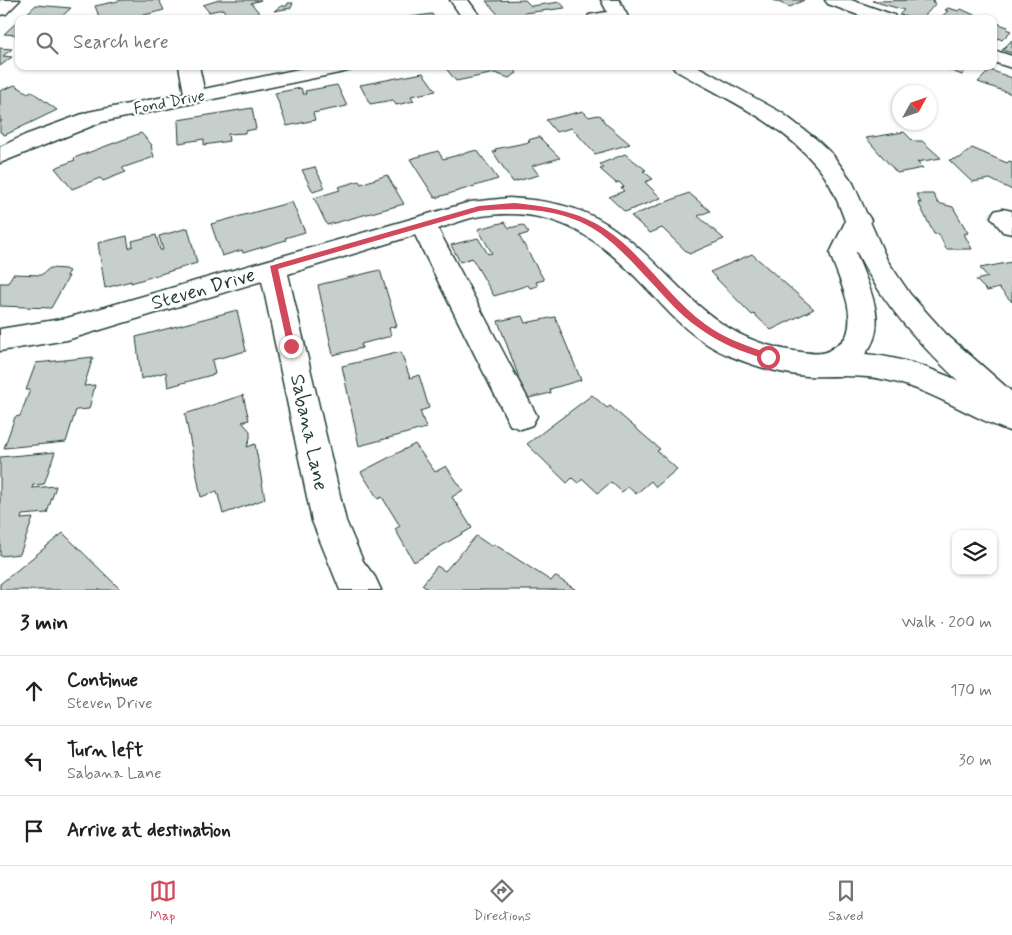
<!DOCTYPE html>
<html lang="en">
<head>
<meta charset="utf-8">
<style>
	:root { --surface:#fff; --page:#f6f6f6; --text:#202124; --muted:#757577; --line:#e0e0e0; --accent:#d1495b }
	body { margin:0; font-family:Mynerve,sans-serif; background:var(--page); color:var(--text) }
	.controls { position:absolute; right:15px; bottom:15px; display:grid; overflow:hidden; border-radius:10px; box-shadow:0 1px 4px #0004 }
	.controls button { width:45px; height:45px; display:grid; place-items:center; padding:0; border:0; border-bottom:1px solid var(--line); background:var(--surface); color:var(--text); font:25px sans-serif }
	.compass { position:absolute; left:892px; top:85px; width:45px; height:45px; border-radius:50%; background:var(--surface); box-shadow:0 1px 4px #0004; rotate:50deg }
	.stop { position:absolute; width:15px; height:15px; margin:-11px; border:4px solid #d1495b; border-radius:50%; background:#fff }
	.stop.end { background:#d1495b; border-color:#fff; box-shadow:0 1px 5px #0008 }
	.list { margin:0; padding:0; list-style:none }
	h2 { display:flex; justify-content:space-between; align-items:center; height:65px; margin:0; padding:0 20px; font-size:21px }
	h2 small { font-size:16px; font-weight:400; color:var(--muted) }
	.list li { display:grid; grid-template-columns:32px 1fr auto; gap:15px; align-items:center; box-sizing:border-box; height:70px; padding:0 20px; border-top:1px solid var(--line) }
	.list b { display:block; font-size:19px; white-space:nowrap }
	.list p { margin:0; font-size:16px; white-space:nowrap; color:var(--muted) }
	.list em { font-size:16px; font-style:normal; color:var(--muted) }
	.icon { flex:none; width:28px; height:28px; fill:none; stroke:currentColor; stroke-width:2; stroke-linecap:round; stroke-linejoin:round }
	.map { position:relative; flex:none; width:1012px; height:590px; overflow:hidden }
	.search { position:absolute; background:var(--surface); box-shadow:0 1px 4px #0004; left:15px; right:15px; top:15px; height:55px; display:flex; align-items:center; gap:12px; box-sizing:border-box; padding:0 18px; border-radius:10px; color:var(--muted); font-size:19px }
	.sheet { height:275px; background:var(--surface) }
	nav { display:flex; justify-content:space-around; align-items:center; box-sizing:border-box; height:70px; border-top:1px solid var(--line); background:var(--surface); font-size:14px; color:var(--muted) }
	nav a { display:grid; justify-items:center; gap:2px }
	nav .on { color:var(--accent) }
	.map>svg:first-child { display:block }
</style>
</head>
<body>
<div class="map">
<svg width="1012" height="590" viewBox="0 0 1012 590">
	<rect width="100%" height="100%" fill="#fff"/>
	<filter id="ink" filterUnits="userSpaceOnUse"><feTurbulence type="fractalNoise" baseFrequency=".02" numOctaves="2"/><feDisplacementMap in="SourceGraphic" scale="10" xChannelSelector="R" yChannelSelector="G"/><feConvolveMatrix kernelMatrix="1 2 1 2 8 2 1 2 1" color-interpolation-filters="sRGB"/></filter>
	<g filter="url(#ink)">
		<path fill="#c7cfcc" stroke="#1f3d34" d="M123,0H159L164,10L129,19H100L95,6Z
			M219,0H261L251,3L261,15L245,19H229L223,9L209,12L203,5Z
			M525,0L531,6L560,2L565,8L524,13L526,17L520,19H502L486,1Z
			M773,0H804L790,7Z
			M935,0L932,2L936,3L922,19L899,15L904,10L872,1Z
			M288,3H293L291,8L274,11L281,6H287Z
			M36,5L71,8L59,19H21Z
			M948,8L959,11L961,9L983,19H939L948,11L945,10Z
			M432,14L435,19H397Z
			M19,20V35L4,34Z
			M993,22L1008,27L1006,29L1011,31L1002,40L998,38L993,43Z
			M1012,40V53L1002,50Z
			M0,48L12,49L3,56L12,57L0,66Z
			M444,66H512L517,73L509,78L495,73L456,81Z
			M938,66H967L968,67L962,75Z
			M990,70L1012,78V94L978,82Z
			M423,73L436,91L411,96L414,101L396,105L393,100L370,104L360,85Z
			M15,85L28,93L31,91L57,110L5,135L0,132V122L2,121L0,120V91Z
			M337,85L347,106L313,113L315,120L287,126L275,93L301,88L303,94H306L305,91Z
			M252,108L256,129L245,131V133L228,134L229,141L204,145V139L179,143L178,120Z
			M583,111L589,117L598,115L601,116L605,123L630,144L595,154L572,128L556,132L546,120Z
			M904,132L913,141H922L941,158L917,162L923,168L897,173L866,138Z
			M141,133L152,145L151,146L154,157L122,168L126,172L103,181L100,178L72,189L55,168L75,160L74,158Z
			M539,137L560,158L532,166L539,175L513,182L493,152L496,151L495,149L530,142L528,140Z
			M972,148L1007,163L1009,161L1012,162V190L990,179L972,182L949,160L960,158Z
			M477,150L498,179L435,198L410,159L438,151L443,159Z
			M625,154L646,170L643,171L653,179L645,182L661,198L625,212L609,197L624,191L621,188L624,187L619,182L616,183L600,169L604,168L600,164Z
			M315,167L325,188L313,192L302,170Z
			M387,175L404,204L327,225L314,198L340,190L338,187L359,181L361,184Z
			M689,193L710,211L698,216L724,239L689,254L662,228L650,233L631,216Z
			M916,194H933L938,203L953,207L968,233L964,234L972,249H946L939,234H934L918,202L921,203Z
			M292,202L305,232L285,238L286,240L243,253L242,250L222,256L211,224Z
			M505,222L509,228L523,225L529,233L519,236L544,280L536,282L538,286L530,288L528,285L494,296L472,258L460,262L451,245L478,238L488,254L492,253L478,229Z
			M188,228L197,263L131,283V281L105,288L98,243L127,236L129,248L133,246L132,241L156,235L160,250H163L159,236Z
			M752,254L814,309L771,330L754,314L752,315L710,272Z
			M1012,262V302L999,288L987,291L976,280L988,277L980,268Z
			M50,268L65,269L69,271L66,276H69L51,308L0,306V283H8L13,274L41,275Z
			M380,270L397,326L389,328L391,336L361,344L362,348L333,355L318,285Z
			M237,310L246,351L212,360L215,374L168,387L166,372L141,379L136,337Z
			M522,316L525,323L555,317L581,380L550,389L551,393L520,400L518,375L498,321Z
			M401,352L410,378L419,375L429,408L420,411L426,428L359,446L342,366Z
			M93,357L84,386L95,385L89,409L76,410L66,442L4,448L15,417L20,416L30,390H26L36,363Z
			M243,395L249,420L242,422L250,431V438L247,447L255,444L265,499L223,514L217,491L201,497L185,414Z
			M592,395L607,408L610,406L660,449L657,451L677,469L656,487L651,481L636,494L628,487L622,492L611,482L598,493L583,479L578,483L572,478L567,483L527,444Z
			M415,444L435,472L446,466L463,490L452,497L472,528L414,562L395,529L400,526L382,497L378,499L361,472Z
			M55,452L44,484L33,485L32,488L56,486L47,513L22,515L21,519L33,518L20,554L0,556V457Z
			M63,533L121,590H0V584Z
			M476,536L491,546L494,544L551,581L555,576L576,590H429L422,585L437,566L445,571Z"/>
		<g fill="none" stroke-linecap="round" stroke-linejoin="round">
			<g stroke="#1f3d34" stroke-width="3">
				<path id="minor" d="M0,0H20L6,14L0,15Z
					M450,0H468L482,19H463Z
					M825,0H851L894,15L896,19H869L828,4Z
					M618,10L625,12L627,16L625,19H587L589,15Z
					M993,50L1012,56V68L993,62Z
					M179,66H199L204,89L313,66H354L351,70L344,72L102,122L0,163V147L25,135L88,112L184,93Z
					M509,198C543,200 577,205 607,224C677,269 700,337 794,351C803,352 820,356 828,351C834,347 845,341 847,334C856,309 837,276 830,253L849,214L858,212L867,214L871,220L856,253C867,284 891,324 865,354C918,358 965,384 1012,405V432C969,417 931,389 886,380C860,374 834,377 807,376C781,374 754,366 730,356C698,343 674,319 651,293C601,240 559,205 481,216C467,218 452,224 438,229L537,416L532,425L521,429L510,425L415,235L288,274L346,521L363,561L375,577L381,590H340L312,521L262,281L67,340L0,351V329L67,318L470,202Z
					M1003,209L1012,211V234L1003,232L991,217L994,211Z"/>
			</g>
			<g stroke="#1f3d34" stroke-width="3">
				<path id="major" d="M601,0H619L629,19H611Z
					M672,66H697L782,113L816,139L832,154L853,183L887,260L910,294L946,334L1012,392V423L1001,419C948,373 897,326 863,264C845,232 841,193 816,165C779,121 724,98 675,70Z"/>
			</g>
			<use href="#minor" fill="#fff" fill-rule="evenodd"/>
			<use href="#major" fill="#fff" fill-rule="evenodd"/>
		</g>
	</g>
	<path fill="#d1495b" d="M514,203C545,206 578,211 605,229C643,254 668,297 705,324C725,339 747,346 771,354V359L768,360C743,352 720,344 699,328C680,315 665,297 650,281C634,264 619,247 600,233C565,208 520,207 479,211L278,269L295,346L294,348H288L270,266L479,206Z"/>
	<g text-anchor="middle" stroke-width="4.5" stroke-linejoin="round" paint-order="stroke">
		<g font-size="16" fill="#1f3d34" stroke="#fff">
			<text transform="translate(169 101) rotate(-11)" y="6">Fond Drive</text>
		</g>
		<g font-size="20" fill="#1f3d34" stroke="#fff">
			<text transform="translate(203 288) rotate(-16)" y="7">Steven Drive</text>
			<text transform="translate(310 432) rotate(78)" y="7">Sabana Lane</text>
		</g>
	</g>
</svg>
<div class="controls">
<button><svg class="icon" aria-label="layers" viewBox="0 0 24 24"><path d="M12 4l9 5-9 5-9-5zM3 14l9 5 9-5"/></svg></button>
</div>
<svg class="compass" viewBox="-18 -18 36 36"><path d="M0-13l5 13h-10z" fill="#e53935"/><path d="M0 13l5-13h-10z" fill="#757577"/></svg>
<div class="stop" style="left:768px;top:357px"></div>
<div class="stop end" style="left:291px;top:346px"></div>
<div class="search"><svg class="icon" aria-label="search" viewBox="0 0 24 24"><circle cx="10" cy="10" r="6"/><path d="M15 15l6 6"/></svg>Search here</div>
</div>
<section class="sheet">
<h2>3 min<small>Walk · 200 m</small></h2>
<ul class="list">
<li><svg class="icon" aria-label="ahead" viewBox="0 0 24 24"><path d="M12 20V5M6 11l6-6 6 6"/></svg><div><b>Continue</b><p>Steven Drive</p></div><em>170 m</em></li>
<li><svg class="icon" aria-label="left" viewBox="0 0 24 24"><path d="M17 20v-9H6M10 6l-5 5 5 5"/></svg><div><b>Turn left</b><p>Sabana Lane</p></div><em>30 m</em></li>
<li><svg class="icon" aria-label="arrive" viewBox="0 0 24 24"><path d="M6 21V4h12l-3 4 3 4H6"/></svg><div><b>Arrive at destination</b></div></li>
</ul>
</section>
<nav>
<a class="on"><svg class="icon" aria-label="map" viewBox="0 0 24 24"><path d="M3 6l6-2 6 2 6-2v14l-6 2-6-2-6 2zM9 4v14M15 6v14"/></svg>Map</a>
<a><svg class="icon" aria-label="directions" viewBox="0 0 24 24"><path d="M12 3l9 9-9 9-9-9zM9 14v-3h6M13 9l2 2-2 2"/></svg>Directions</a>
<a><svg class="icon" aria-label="saved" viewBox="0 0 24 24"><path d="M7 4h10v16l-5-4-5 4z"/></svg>Saved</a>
</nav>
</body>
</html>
